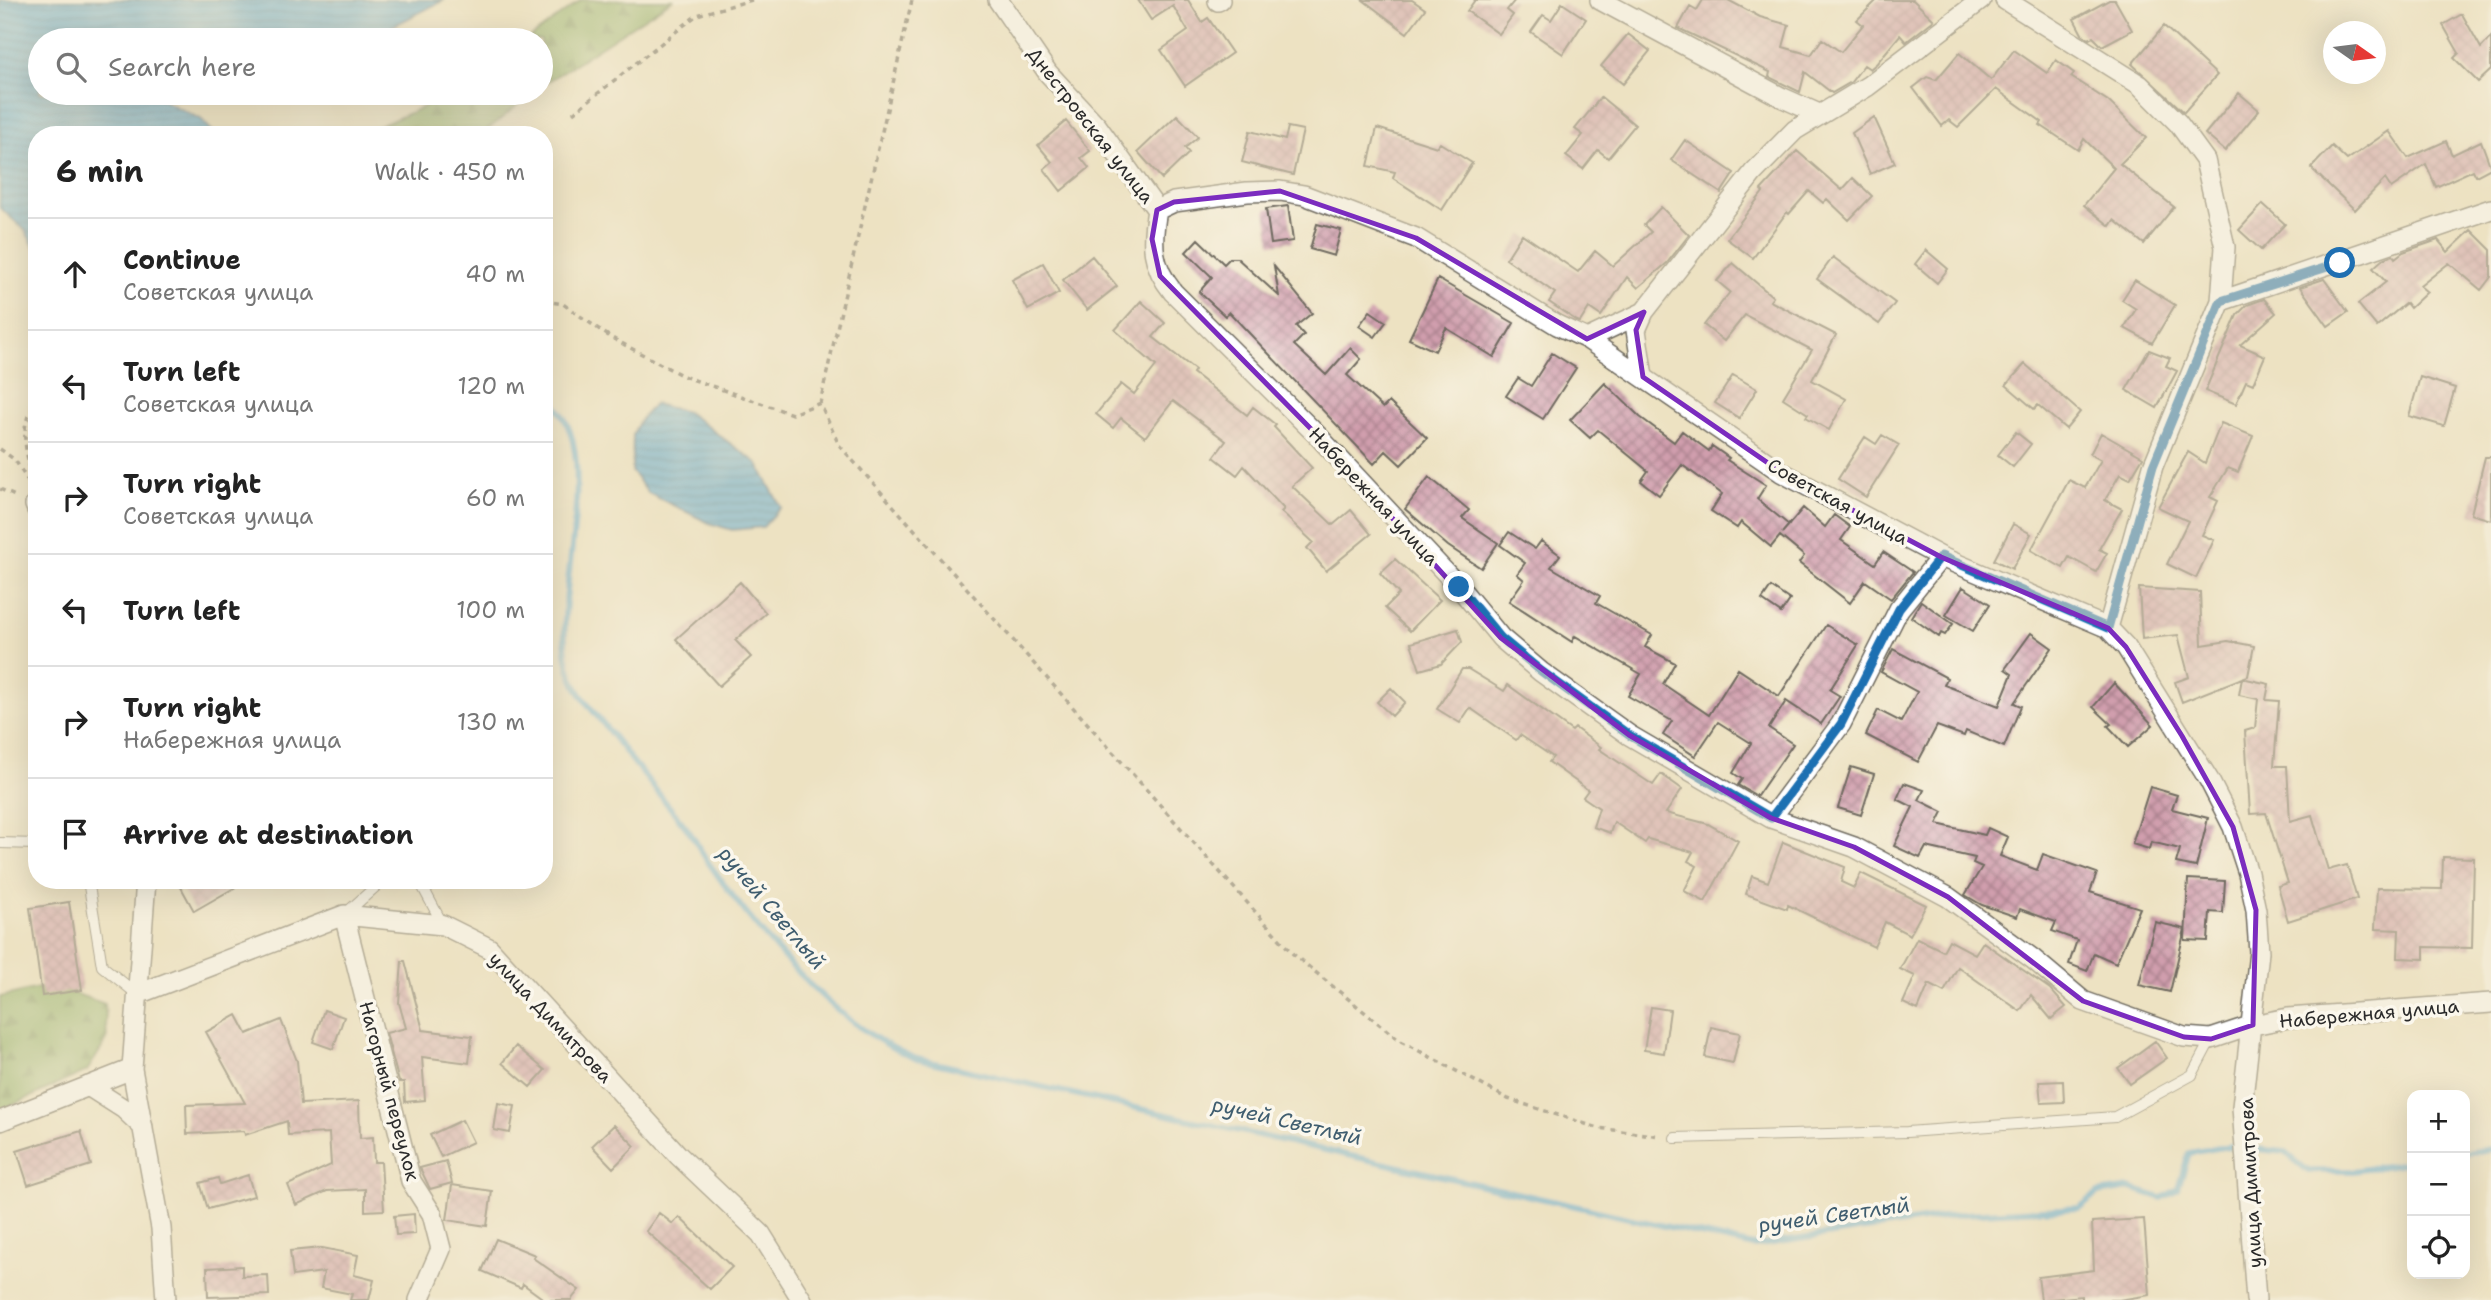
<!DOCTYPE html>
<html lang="en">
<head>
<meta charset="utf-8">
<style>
	:root { --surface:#fff; --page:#f6f6f6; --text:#222; --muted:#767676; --line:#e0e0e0 }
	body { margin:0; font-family:"Shantell Sans",sans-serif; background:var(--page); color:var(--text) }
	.controls { position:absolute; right:21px; bottom:21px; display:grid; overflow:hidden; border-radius:14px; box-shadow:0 7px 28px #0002 }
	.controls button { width:63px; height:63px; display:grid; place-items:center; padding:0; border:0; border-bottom:2px solid var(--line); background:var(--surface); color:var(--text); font:35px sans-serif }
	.compass { position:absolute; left:2323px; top:21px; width:63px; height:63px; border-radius:50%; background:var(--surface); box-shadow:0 7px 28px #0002; rotate:104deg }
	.stop { position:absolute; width:21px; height:21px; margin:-16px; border:5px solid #1f6fb2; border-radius:50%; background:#fff }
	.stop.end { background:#1f6fb2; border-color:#fff; box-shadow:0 2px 7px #0008 }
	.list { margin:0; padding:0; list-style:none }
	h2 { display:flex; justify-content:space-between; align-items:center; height:91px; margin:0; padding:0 28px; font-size:30px }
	h2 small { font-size:23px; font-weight:400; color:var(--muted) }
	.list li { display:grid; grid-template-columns:46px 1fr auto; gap:21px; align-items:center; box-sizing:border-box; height:112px; padding:0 28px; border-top:2px solid var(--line) }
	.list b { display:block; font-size:26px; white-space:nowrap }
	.list p { margin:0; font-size:23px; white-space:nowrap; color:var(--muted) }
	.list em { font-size:23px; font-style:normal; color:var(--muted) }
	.icon { flex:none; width:38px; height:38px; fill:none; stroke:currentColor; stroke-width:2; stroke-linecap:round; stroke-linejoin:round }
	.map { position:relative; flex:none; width:2491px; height:1300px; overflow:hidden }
	.search { position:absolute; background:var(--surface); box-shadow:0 7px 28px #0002; left:28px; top:28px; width:525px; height:77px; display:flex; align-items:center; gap:18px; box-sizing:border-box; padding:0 24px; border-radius:38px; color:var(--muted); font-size:26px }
	.panel { position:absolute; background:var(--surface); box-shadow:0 7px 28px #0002; left:28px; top:126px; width:525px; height:763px; border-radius:28px }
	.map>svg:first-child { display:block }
</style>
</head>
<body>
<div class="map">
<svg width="2491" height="1300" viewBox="0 0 2491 1300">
	<defs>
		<pattern id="forest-firs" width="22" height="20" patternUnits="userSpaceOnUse" patternTransform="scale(1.75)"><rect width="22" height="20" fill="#86aa5e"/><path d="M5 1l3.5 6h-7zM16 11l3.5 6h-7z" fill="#6e8b4e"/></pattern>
		<pattern id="water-rules" width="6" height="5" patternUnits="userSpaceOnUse" patternTransform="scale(1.75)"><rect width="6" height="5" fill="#5ca8d4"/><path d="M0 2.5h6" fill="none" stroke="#4c89ac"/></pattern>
		<pattern id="building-cross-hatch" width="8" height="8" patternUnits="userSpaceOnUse" patternTransform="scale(1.75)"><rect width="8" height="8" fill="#d09ead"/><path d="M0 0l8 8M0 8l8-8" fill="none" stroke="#a9818d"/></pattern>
	</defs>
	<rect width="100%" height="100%" fill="#fbf7ec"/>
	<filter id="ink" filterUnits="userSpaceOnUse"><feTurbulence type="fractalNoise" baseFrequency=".0143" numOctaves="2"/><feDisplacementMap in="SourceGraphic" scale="14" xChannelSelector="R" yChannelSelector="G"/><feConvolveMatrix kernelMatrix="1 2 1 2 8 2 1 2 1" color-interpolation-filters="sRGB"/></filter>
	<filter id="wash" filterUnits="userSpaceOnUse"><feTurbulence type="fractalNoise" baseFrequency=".00686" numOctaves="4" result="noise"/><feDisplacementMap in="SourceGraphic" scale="28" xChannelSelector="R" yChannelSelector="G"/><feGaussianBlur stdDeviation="1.57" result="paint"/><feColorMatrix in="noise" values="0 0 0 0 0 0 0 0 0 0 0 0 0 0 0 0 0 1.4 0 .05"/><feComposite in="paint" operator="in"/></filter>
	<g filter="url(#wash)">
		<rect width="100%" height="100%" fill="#ede2c2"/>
		<path fill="url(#forest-firs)" stroke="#586a44" stroke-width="2" d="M581,0H672L541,86V40H527Z
			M456,93H533L481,135H358Z
			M38,988L68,991L105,1004L107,1040L87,1071L0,1111V997Z"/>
		<path fill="url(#water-rules)" stroke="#446a80" stroke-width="2" d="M0,0H444L366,40H226L209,36L148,33L131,40H40V93H148L201,119L216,135H37V252L25,230L0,208Z
			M654,404L687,412L757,463L781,507L763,527L732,530L709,523L648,493L632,472L633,434L640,420Z"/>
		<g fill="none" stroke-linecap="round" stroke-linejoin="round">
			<path stroke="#5ca8d4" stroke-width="6" d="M544,396C612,440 550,593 568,665C574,690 590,707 606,727C632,761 658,793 685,826C694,837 700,850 708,862C758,933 835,1027 917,1059L1754,1246L1962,1214L2079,1208L2098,1193L2130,1188L2162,1198L2178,1189L2189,1153L2229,1146L2285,1152L2308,1171H2353L2412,1162
				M2465,1153L2491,1149"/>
		</g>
		<g id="blocks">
			<path fill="url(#building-cross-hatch)" d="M1138,0H1188L1202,22L1208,18L1232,53L1185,86L1161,50L1188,31L1173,6L1151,20Z
				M1363,0H1412L1425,9L1407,33Z
				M1475,0H1515L1507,10L1513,15L1499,34L1467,11Z
				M1703,0H1728L1760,17L1789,25L1783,47L1811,55L1822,39L1841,52L1863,25L1857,20L1877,0H1913L1934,20L1906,42L1900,35L1877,63L1870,69L1864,65L1851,82L1832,93L1805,72L1800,92L1769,77L1770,72L1678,28L1690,6L1697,10Z
				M2109,0H2115L2132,30L2102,46L2093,37L2089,39L2082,34L2074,19Z
				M1562,3L1586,19L1563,54L1531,32L1543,15L1551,20Z
				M2462,14L2481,48L2491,37V70L2478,82L2454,58L2459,53L2443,25Z
				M2164,26L2217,75L2184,112L2132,64Z
				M1628,34L1650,51L1623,84L1601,66Z
				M2014,50L2047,73L2056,60L2074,73L2071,77L2108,101L2146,138L2120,164L2174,207L2144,244L2114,220L2110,226L2084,205L2114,168L2084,139L2078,150L2040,125L2042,122L1996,89L1958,127L1949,120L1942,126L1913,88L1927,77L1936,80L1959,53L1991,80Z
				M2239,93L2259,110L2225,151L2205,134Z
				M1601,97L1635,125L1608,158L1598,150L1583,169L1566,156L1583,135L1575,129Z
				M1177,115L1198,137L1185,148L1189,153L1162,179L1138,152Z
				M1874,117L1895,163L1870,174L1852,133Z
				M1066,121L1090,151L1081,158L1089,168L1061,191L1044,169L1052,162L1038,145Z
				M1288,127L1303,130L1293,175L1242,162L1250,131L1285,140Z
				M1377,128L1437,147L1440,143L1472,163L1442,210L1393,178L1395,172L1368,166Z
				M2389,131L2408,158L2446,141L2452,155L2481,141L2491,168L2476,176L2473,170L2436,187L2426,164L2391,188L2385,179L2355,210L2311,168L2332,146L2347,160Z
				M1685,140L1734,173L1721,193L1671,160Z
				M1797,151L1842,190L1853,178L1872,196L1849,220L1827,199L1823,203L1809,191L1789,214L1787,212L1753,258L1727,239L1763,192L1761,190Z
				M2263,204L2285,224L2261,250L2239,230Z
				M1288,206L1293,241L1271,244L1266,209Z
				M1661,207L1689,235L1667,263L1638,288L1627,277L1601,316L1589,308L1580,322L1577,321L1549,302L1555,293L1506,259L1522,234L1578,272L1595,251L1613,266L1651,232L1644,225Z
				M1317,224L1341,230L1334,256L1310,249Z
				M2471,230L2491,250V277L2481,290L2449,263L2420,286L2427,292L2410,308L2406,303L2377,327L2358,304L2386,282L2373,268L2383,259L2393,255L2395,258L2403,252L2438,240L2448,252Z
				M1198,239L1224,264L1230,258H1237L1279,296L1274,266L1312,313L1296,326L1304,335L1294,345L1326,375L1350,348L1361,359L1347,375L1383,408L1389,402L1427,438L1401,465L1386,451L1374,464L1229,312L1225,316L1199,292L1212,277L1186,252Z
				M1926,250L1948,269L1937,283L1915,264Z
				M1092,256L1117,286L1087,310L1063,280Z
				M1833,257L1895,303L1879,324L1817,279Z
				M1043,263L1059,293L1028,310L1012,280Z
				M1733,263L1773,297L1770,301L1836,335L1812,380L1846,399L1829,430L1806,417L1808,414L1783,398L1812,350L1745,315L1724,341L1704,325L1730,292L1717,281Z
				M1438,279L1514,323L1494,357L1446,328L1435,351L1409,339Z
				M2324,279L2348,312L2328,326L2300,287Z
				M2135,280L2175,305L2152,343L2124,328L2136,309L2122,300Z
				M2264,299L2276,313L2240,345L2265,356L2253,384L2246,381L2236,404L2205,391L2237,315L2247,305Z
				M1141,301L1165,323L1153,337L1195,370L1193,373L1247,415L1253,407L1276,425L1274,427L1312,468L1292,486L1333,525L1351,510L1371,534L1326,571L1307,548L1313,542L1281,512L1284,509L1244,466L1237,475L1214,457L1226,441L1173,401L1145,437L1121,418L1113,428L1096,414L1121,384L1134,394L1156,366L1115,330Z
				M1370,311L1386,322L1375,337L1359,326Z
				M2149,350L2170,358L2166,366L2177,371L2157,408L2126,390Z
				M1552,353L1576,368L1543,419L1506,396L1518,378L1531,386Z
				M2025,364L2080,412L2066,429L2038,405L2034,409L2006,385Z
				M1733,375L1757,389L1739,418L1715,403Z
				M2420,377L2455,388L2444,426L2409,416Z
				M1605,383L1640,417L1674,442L1682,431L1709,451L1712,446L1729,458L1727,460L1766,485L1757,499L1789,525L1782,533L1803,508L1825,527L1834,515L1850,527L1841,540L1875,564L1883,552L1913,572L1891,599L1865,581L1850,603L1799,563L1804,556L1780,536L1771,547L1741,522L1737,528L1711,511L1722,494L1682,465L1659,495L1641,481L1648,471L1598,430L1590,438L1570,420Z
				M2221,423L2253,436L2238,472L2228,468L2210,497L2218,501L2202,535L2214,540L2196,578L2167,564L2188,521L2158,507L2188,452L2205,463Z
				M2016,432L2031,444L2013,467L1998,455Z
				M2101,433L2143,457L2130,479L2120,474L2105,500L2122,509L2099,549L2107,553L2096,572L2069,557L2063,568L2031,550L2069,480L2085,488L2101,460L2090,454Z
				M1882,435L1899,445L1866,497L1838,479L1865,437L1876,444Z
				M2485,457H2491V520L2471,514Z
				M1429,477L1469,510L1462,518L1498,543L1481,568L1448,546L1405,509Z
				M2013,524L2031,534L2012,569L1994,560Z
				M1509,532L1535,549L1541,541L1560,555L1551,567L1600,596L1596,603L1652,635L1645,647L1675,663L1663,684L1709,715L1738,669L1779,696L1826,625L1858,645L1830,690L1840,696L1821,724L1786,701L1769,728L1793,744L1757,796L1738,785L1742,779L1733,773L1751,743L1718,722L1695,756L1663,735L1672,721L1628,696L1641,674L1575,636L1572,642L1509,601L1524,580L1517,574L1525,563L1500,545Z
				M1395,559L1440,600L1410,631L1385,608L1399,594L1380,573Z
				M740,582L766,613L735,640L751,657L719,686L676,639Z
				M1771,587L1790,600L1781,613L1762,600Z
				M1963,587L1990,604L1973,631L1946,615Z
				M2139,588L2200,592L2202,645L2228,641L2254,646L2248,676L2242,678L2269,684L2266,700L2279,701L2274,766H2287L2290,821L2312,815L2328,870L2347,865L2357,899L2288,921L2278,886L2288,883L2266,813L2250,814L2245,731L2255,728L2258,699L2239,695L2242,678L2182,702L2175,682L2189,677L2178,635L2142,639Z
				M1921,601L1953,624L1945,635L1941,633L1939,637L1911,617Z
				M1458,629L1462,642L1441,664L1420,670L1411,643Z
				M2031,633L2052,648L2014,703L2021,706L2004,747L1966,731L1964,736L1937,726L1918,762L1866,735L1878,710L1901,722L1917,692L1881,672L1893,649L1947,678L1944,685L1999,706L2012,674L2005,669Z
				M1462,669H1468L1504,691L1508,685L1572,731L1575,728L1601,747L1599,749L1653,785L1661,774L1682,789L1666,813L1708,824L1738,841L1705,902L1684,891L1697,866L1688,861L1693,852L1648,839L1645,843L1614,822L1610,833L1593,827L1599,808L1583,797L1588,790L1549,762L1553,757L1520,735L1516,740L1470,708L1460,723L1437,709Z
				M2114,683L2153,725L2128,747L2108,726L2111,724L2093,707Z
				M1391,688L1405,702L1392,716L1377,702Z
				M1851,767L1874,774L1861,815L1838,808Z
				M1904,783L1924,790L1919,800L1943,812L1937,824L1985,835L1988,828L2008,837L2000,856L2037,870L2043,854L2097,873L2090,892L2140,908L2116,963L2094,953L2087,971L2069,964L2077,940L2052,931L2056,922L2020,909L2017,917L1982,905L1965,895L1982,867L1973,863L1975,858L1926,847L1920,858L1894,846L1913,807L1897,799Z
				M2150,787L2177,795L2172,809L2208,818L2196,867L2176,863L2180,849L2151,842L2149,849L2132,844Z
				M1783,842L1845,867L1841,882L1854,888L1861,873L1926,905L1910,935L1885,922L1874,947L1788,905L1787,909L1746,894L1752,876L1768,882Z
				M2443,857L2474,858L2472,948L2424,947V959L2398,958L2399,930L2375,929L2377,888L2442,889Z
				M2188,879L2225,881L2223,913L2210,912L2208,941L2185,940Z
				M177,880H248L194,911Z
				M69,902L82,990L42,996L30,908Z
				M2155,922L2185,929L2170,992L2139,985Z
				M1917,938L1943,951L1949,940L1975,954L1983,942L2050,989L2066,1007L2051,1019L2031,995L2020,1011L1958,967L1944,992L1929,984L1918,1010L1903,1003L1915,976L1900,969Z
				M402,961H405L423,1030L472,1036L469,1063L422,1057L425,1100L405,1102L404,1082H399L386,1033L406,1028L399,1003Z
				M1651,1007L1670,1010L1664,1053L1644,1050Z
				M324,1010L344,1017L333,1049L313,1042Z
				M237,1015L247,1034L281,1020L297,1061L301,1104L359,1101L360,1138L373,1137L374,1162H381L384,1210L365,1211V1189L327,1191L296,1205L288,1185L331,1165L329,1133L288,1135L287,1121L245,1135L244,1131L187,1134L186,1105L245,1103L206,1032Z
				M1711,1027L1740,1033L1733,1063L1705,1057Z
				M2155,1041L2167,1058L2130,1084L2118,1068Z
				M516,1046L545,1070L530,1087L502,1063Z
				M2063,1081L2064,1102L2041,1103L2039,1082Z
				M498,1103L515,1106L510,1133L494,1130Z
				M462,1120L473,1142L441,1157L430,1135Z
				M614,1125L635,1146L613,1168L592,1146Z
				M81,1131L91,1165L28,1185L17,1151Z
				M446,1161L452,1183L430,1189L420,1168Z
				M248,1175L254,1196L208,1209L200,1183L218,1178L220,1184Z
				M452,1185L492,1191L487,1226L447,1220Z
				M659,1213L673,1224L679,1217L732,1267L710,1289L646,1231Z
				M414,1214L415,1234L396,1235L394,1216Z
				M2144,1219L2150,1295L2119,1300H2082V1296L2041,1300L2038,1277L2094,1270L2092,1222Z
				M496,1239L535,1255L533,1258L579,1290L571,1300H545L523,1284L521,1288L482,1271Z
				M322,1248L358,1255L354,1275L374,1280L369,1300H350L352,1294L321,1288L324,1272L293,1276L290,1251Z
				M242,1266V1276L268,1275L269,1295L208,1297L207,1268Z"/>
		</g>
	</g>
	<g filter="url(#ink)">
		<use href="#blocks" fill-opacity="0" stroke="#6f6b60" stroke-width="2"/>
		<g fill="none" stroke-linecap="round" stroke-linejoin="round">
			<g stroke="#6f6b60" stroke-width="12">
				<path id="service" d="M0,843L37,844
					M88,880L102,966L137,994
					M419,880L443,925
					M344,915L383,880
					M1675,1138L1907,1132L2115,1117L2192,1075L2211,1039"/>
			</g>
			<g stroke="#6f6b60" stroke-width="22">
				<path id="minor" d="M998,0L1048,73L1097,126L1157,210
					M1600,0L1781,97L1819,114
					M2005,0L2140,85L2178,123L2205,160L2225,247L2221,301L2153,466L2108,628
					M1218,1L1220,0
					M1157,210L1174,202L1247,192L1280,191L1304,195L1416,238L1557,325L1587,339L1781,472L1941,557L2108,628L2126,647L2209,780L2233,827L2248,873L2256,910L2259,952L2242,1107L2256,1300
					M1157,210C1151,243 1151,265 1173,292L1317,435L1459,587L1501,638L1541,672L1629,735L1771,818L1854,847L1948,897L2033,959L2083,1001L2184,1037L2211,1039L2253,1025L2288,1018L2491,1003
					M2221,301L2491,209
					M1587,339L1644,312L1753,173L1795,130L1868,86L1981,0
					M1643,377L1636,330L1644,312
					M35,505L37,510
					M1771,818L1841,724L1899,609L1941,557
					M146,880L132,1069L161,1228L166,1300
					M344,915L411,1181L432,1214L441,1249L419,1300
					M138,994L344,915L443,925L489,948L679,1156L761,1234L802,1300
					M88,1086L124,1109L143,1127
					M0,1121L132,1069"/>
			</g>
			<path stroke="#6f6b60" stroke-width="3.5" stroke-dasharray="5 5" stroke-linecap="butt" d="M912,0L820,403L839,445L1293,954L1399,1040L1508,1099L1598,1128L1660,1136
				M573,113L697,15L752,0
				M544,301L563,304L610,337L683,376L792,414L820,403
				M0,449L15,460L31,486
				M0,489L17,497
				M34,489C30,462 14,424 37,404"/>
			<use href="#service" stroke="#fff" stroke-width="10"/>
			<use href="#minor" stroke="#fff" stroke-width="19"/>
		</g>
	</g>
	<g fill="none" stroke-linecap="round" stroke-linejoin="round" filter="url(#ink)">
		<path stroke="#1f6fb2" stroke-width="9" d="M1459,587L1501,638L1541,671L1629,735L1771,818L1841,724L1899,609L1941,556L2108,628L2153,466L2221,301L2340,263"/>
	</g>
	<path d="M0 0H2491V1300H0ZM1280,191L1416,238L1587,339L1644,312L1636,330L1643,377L1781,472L1941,557L2108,628L2126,647L2182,736L2233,827L2256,910L2253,1025L2211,1039L2184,1037L2083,1001L1948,897L1854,847L1771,818L1629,735L1501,638L1317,435L1160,276L1152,239L1157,210L1174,202Z" fill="#ede2c2" fill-opacity=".55" fill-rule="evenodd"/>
	<path fill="none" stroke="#7b2cbf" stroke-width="5" stroke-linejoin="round" d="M1280,191L1416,238L1587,339L1644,312L1636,330L1643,377L1781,472L1941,557L2108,628L2126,647L2182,736L2233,827L2256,910L2253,1025L2211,1039L2184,1037L2083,1001L1948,897L1854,847L1771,818L1629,735L1501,638L1317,435L1160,276L1152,239L1157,210L1174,202Z"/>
	<g text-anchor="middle" stroke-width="7" stroke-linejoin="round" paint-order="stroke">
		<g font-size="19" fill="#2b2b2b" stroke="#fbf7ec">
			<text transform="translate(1091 125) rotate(52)" y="7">Днестровская улица</text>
			<text transform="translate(1374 496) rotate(47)" y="7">Набережная улица</text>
			<text transform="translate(1838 501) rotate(29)" y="7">Советская улица</text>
			<text transform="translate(2369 1013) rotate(-5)" y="7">Набережная улица</text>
			<text transform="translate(551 1017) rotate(47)" y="7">улица Димитрова</text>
			<text transform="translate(390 1091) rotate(75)" y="7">Нагорный переулок</text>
			<text transform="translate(2250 1183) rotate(-93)" y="7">улица Димитрова</text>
		</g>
		<g font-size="21" font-style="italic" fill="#3f5d6f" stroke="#fbf7ec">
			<text transform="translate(772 908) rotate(50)" y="7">ручей Светлый</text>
			<text transform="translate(1287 1121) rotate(13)" y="7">ручей Светлый</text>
			<text transform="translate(1834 1215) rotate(-8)" y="7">ручей Светлый</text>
		</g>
	</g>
</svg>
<div class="controls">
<button>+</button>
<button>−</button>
<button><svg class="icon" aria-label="locate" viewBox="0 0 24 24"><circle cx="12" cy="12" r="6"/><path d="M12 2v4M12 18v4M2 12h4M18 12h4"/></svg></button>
</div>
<svg class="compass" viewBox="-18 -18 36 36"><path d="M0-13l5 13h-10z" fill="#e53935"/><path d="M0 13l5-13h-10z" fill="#767676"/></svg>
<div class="stop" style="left:2340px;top:263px"></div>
<div class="stop end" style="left:1459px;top:587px"></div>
<div class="search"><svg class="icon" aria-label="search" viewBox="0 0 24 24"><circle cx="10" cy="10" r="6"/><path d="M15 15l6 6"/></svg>Search here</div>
<section class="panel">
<h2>6 min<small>Walk · 450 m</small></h2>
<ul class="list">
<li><svg class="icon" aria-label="ahead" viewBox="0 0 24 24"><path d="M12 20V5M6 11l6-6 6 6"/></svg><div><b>Continue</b><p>Советская улица</p></div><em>40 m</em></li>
<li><svg class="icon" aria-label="left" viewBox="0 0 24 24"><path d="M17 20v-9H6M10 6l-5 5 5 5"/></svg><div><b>Turn left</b><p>Советская улица</p></div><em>120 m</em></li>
<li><svg class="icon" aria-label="right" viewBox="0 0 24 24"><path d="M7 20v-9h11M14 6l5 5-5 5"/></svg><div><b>Turn right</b><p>Советская улица</p></div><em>60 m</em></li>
<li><svg class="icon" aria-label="left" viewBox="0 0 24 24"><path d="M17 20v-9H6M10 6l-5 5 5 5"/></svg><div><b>Turn left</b></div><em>100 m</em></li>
<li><svg class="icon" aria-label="right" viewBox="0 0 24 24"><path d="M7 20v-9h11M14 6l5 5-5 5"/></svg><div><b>Turn right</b><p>Набережная улица</p></div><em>130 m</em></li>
<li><svg class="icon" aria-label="arrive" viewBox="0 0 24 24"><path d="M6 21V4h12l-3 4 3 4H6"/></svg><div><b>Arrive at destination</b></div></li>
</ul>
</section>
</div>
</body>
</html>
